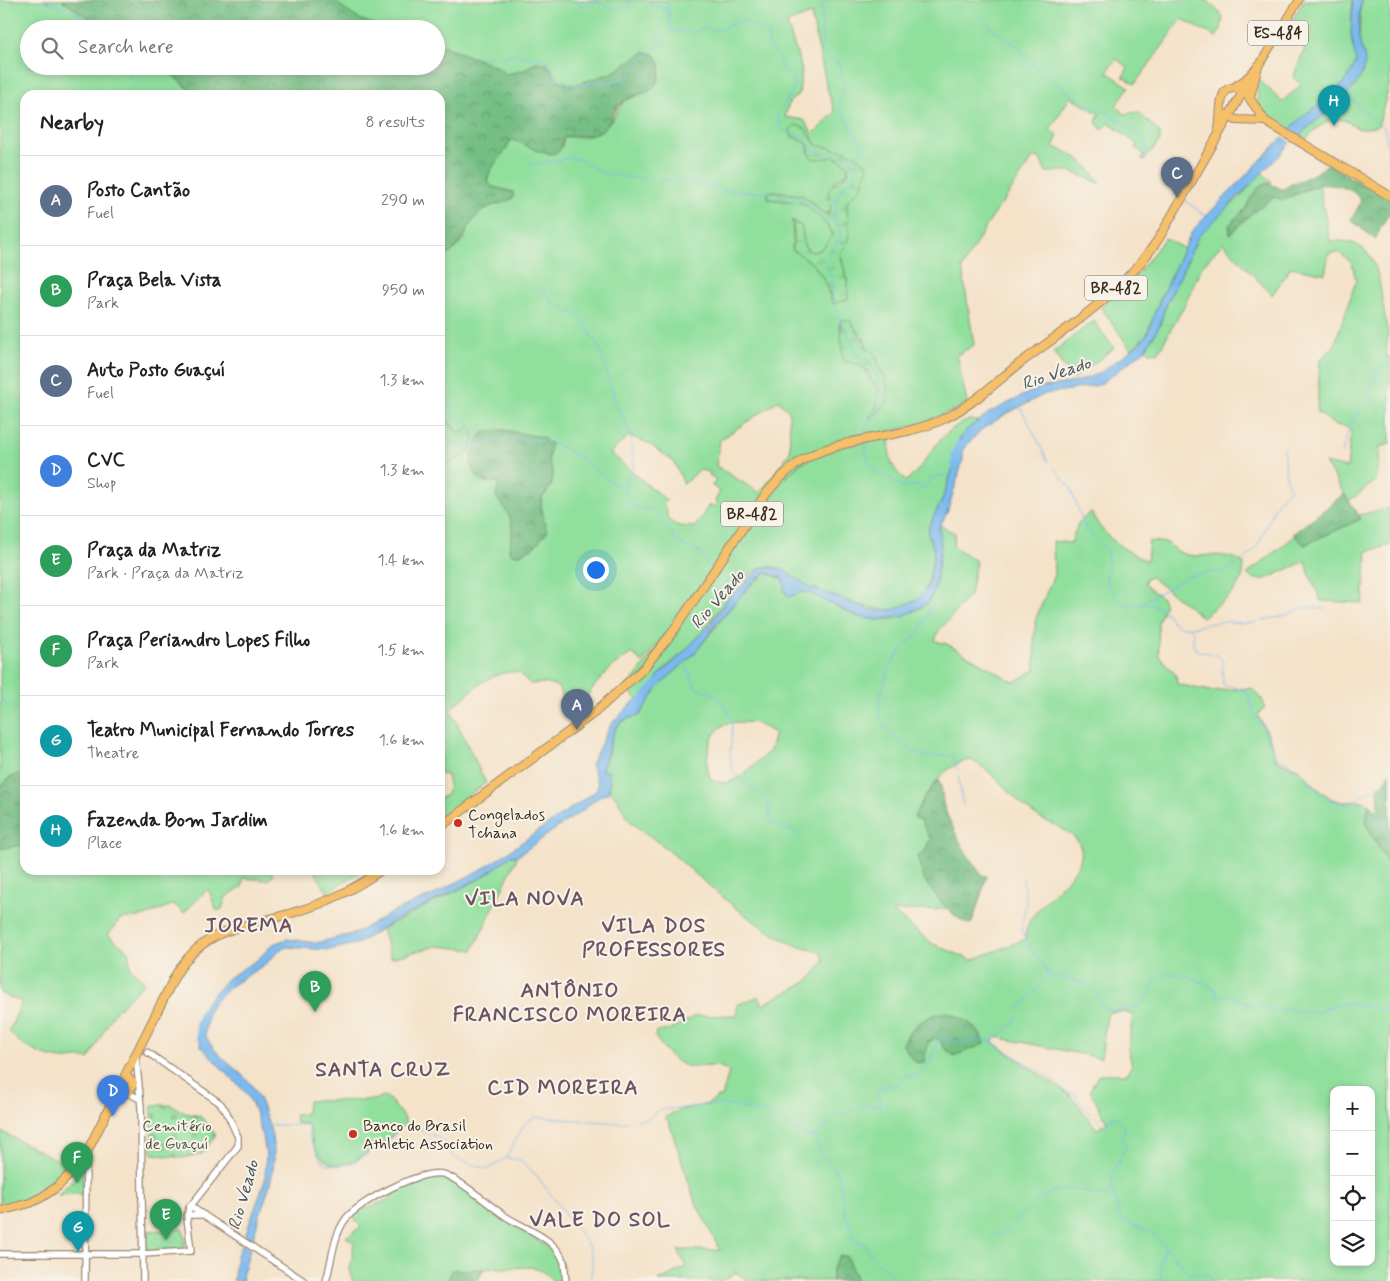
<!DOCTYPE html>
<html lang="en">
<head>
<meta charset="utf-8">
<style>
	:root { --surface:#fff; --page:#f2f2f2; --text:#202124; --muted:#757577; --line:#e0e0e0; --accent:#db2777 }
	body { margin:0; font-family:Mynerve,sans-serif; background:var(--page); color:var(--text) }
	.controls { position:absolute; right:15px; bottom:15px; display:grid; overflow:hidden; border-radius:10px; box-shadow:0 2px 8px #0003 }
	.controls button { width:45px; height:45px; display:grid; place-items:center; padding:0; border:0; border-bottom:1px solid var(--line); background:var(--surface); color:var(--text); font:25px sans-serif }
	.you { position:absolute; left:595px; top:569px; width:18px; height:18px; margin:-12px; border:4px solid #fff; border-radius:50%; background:#1a73e8; box-shadow:0 0 0 8px #1a73e833 }
	.badge { display:grid; place-items:center; width:32px; height:32px; border-radius:50%; background:var(--accent); color:#fff; font-size:16px; font-weight:700 }
	.pin { position:absolute; translate:-50% -41px; filter:drop-shadow(0 1px 2px #0008) }
	.pin::after { content:''; position:absolute; top:26px; width:18px; height:15px; background:inherit; clip-path:polygon(0 0,100% 0,50% 100%) }
	.list { margin:0; padding:0; list-style:none }
	h2 { display:flex; justify-content:space-between; align-items:center; height:65px; margin:0; padding:0 20px; font-size:21px }
	h2 small { font-size:16px; font-weight:400; color:var(--muted) }
	.list li { display:grid; grid-template-columns:32px 1fr auto; gap:15px; align-items:center; box-sizing:border-box; height:90px; padding:0 20px; border-top:1px solid var(--line) }
	.list b { display:block; font-size:19px; white-space:nowrap }
	.list p { margin:0; font-size:16px; white-space:nowrap; color:var(--muted) }
	.list em { font-size:16px; font-style:normal; color:var(--muted) }
	.icon { flex:none; width:28px; height:28px; fill:none; stroke:currentColor; stroke-width:2; stroke-linecap:round; stroke-linejoin:round }
	.map { position:relative; flex:none; width:1390px; height:1281px; overflow:hidden }
	.search { position:absolute; background:var(--surface); box-shadow:0 2px 8px #0003; left:20px; top:20px; width:425px; height:55px; display:flex; align-items:center; gap:12px; box-sizing:border-box; padding:0 18px; border-radius:28px; color:var(--muted); font-size:19px }
	.panel { position:absolute; background:var(--surface); box-shadow:0 2px 8px #0003; left:20px; top:90px; width:425px; height:785px; border-radius:15px }
	.map>svg:first-child { display:block }
</style>
</head>
<body>
<div class="map">
<svg width="1390" height="1281" viewBox="0 0 1390 1281">
	<defs>
		<pattern id="forest-crowns" width="20" height="18" patternUnits="userSpaceOnUse" patternTransform="scale(1.25)"><rect width="20" height="18" fill="#74be84"/><path d="M2 6a3 3 0 1 1 6 0M12 15a3 3 0 1 1 6 0" fill="none" stroke="#609b6b"/></pattern>
		<pattern id="wetland-marsh" width="20" height="14" patternUnits="userSpaceOnUse" patternTransform="scale(1.25)"><rect width="20" height="14" fill="#90df9d"/><path d="M1 5h8M5 5V1M11 12h8M15 12V8" fill="none" stroke="#7dc087"/></pattern>
		<pattern id="cemetery-stones" width="16" height="16" patternUnits="userSpaceOnUse" patternTransform="scale(1.25)"><rect width="16" height="16" fill="#90df9d"/><path d="M2 7V4a2 2 0 0 1 4 0v3zM10 15v-3a2 2 0 0 1 4 0v3z" fill="#7dc087"/></pattern>
		<pattern id="park-dots" width="8" height="8" patternUnits="userSpaceOnUse" patternTransform="scale(1.25)"><rect width="8" height="8" fill="#90df9d"/><path d="M2 2h.1M6 6h.1" fill="none" stroke="#7dc087" stroke-width="1.8" stroke-linecap="round"/></pattern>
	</defs>
	<rect width="100%" height="100%" fill="#f7f3e8"/>
	<filter id="ink" filterUnits="userSpaceOnUse"><feTurbulence type="fractalNoise" baseFrequency=".02" numOctaves="2"/><feDisplacementMap in="SourceGraphic" scale="10" xChannelSelector="R" yChannelSelector="G"/><feConvolveMatrix kernelMatrix="1 2 1 2 8 2 1 2 1" color-interpolation-filters="sRGB"/></filter>
	<filter id="wash" filterUnits="userSpaceOnUse"><feTurbulence type="fractalNoise" baseFrequency=".0096" numOctaves="4" result="noise"/><feDisplacementMap in="SourceGraphic" scale="20" xChannelSelector="R" yChannelSelector="G"/><feGaussianBlur stdDeviation="1.12" result="paint"/><feColorMatrix in="noise" values="0 0 0 0 0 0 0 0 0 0 0 0 0 0 0 0 0 1.4 0 .05"/><feComposite in="paint" operator="in"/></filter>
	<g filter="url(#wash)">
		<rect width="100%" height="100%" fill="#f4e2c9"/>
		<path fill="#90df9d" stroke="#66845e" fill-rule="evenodd" d="M0,0H62L79,12L110,29H29V66H162C175,76 184,87 198,95H25V774L9,778L0,788Z
			M334,0H1207L1223,16L1221,29L1216,37L1182,19L1135,84L1123,77L1128,67L1116,59L1107,72L1129,87L1116,105L1124,114L1138,112L1160,133V141L1144,160L1142,159L1144,154L1135,148L1137,144L1109,123L1102,130L1096,122L1099,114L1070,97L1050,130L1058,135L1053,147C1075,153 1088,165 1100,183L1069,171L1046,172L1039,157L1033,158L985,228L962,268L974,345L957,355L967,403L955,410L914,426L814,450L750,512L679,617L642,663L632,653L612,667L597,683L574,712L570,710L557,686L543,683L530,684L518,672C489,670 471,692 450,709L486,783L440,816V798L447,795L449,786L447,775L440,774V459L444,464L458,459L472,448L466,430L458,433L446,419L440,428V259C448,256 459,246 464,238C467,233 467,227 470,223C480,209 494,204 510,200L513,192L489,186C482,173 506,153 511,139C527,143 533,152 551,154L562,146L564,137H585L600,131L612,120L624,101L637,96L658,81L660,66L654,54L645,52L612,73L575,85L559,80L547,64L536,62L522,71L506,74L497,67L436,43V29C408,29 372,31 348,14C343,10 338,4 334,0ZM811,14L828,92L835,112L813,134L804,120L785,117L789,103L799,93L802,70L787,23ZM811,136L816,145L868,171L847,201V222L840,251L847,281L848,299L830,298C825,277 814,259 794,251L792,220L802,227L804,246L811,252C822,252 827,243 833,235L824,221L803,203L768,199L767,197L773,191L799,195L809,199L823,213H830L831,204L827,197L836,180L848,172V166C840,157 829,155 818,159L808,152L809,145L804,141ZM839,324L857,330L864,339L866,347L870,349L878,360L879,369L888,388L883,408L872,418L878,400V387C876,385 873,384 871,381C865,375 868,361 851,363C844,350 842,338 839,324ZM779,400L789,412L790,452L760,493L716,466L720,440ZM504,430L545,439L550,452L548,459L553,472L551,487L542,498L541,506L547,532L534,547L518,555L512,554L509,549C515,525 513,517 496,497L500,482H483C461,466 474,448 487,431ZM629,436L648,443L674,462L684,484L699,470L710,472L709,475L716,479L712,486L720,491L715,501L717,502L714,507L709,505L695,527C685,527 674,527 667,518V510L663,505L667,501L610,453Z
			M1304,0H1353C1351,13 1351,30 1352,43C1353,49 1358,54 1356,61C1351,92 1305,109 1287,133C1266,120 1251,105 1260,80L1282,102L1301,85L1293,77L1312,31L1310,27L1293,19Z
			M1361,0H1390V83L1378,126L1360,129C1354,127 1351,123 1346,121C1331,114 1312,131 1303,143L1296,138L1355,86L1364,54L1359,42Z
			M1262,172L1272,183H1266L1251,196L1245,209L1233,220L1231,233L1251,214L1274,197L1282,200L1319,185L1330,241C1375,238 1378,270 1383,305C1384,315 1388,326 1388,336C1388,344 1385,350 1387,358L1390,356V444L1380,447L1377,480L1349,501L1325,463L1347,468L1351,431C1343,423 1340,428 1332,423C1326,419 1324,415 1317,413L1320,360L1334,346L1356,281L1352,263L1338,252L1329,253L1325,274L1291,267L1272,295L1223,243L1202,266L1186,302L1158,353L1149,352L1146,349L1160,325L1164,310L1198,237L1216,217L1237,200Z
			M1165,238L1184,249L1160,299L1147,334L1131,350L1101,307L1139,272Z
			M1094,321L1114,348L1073,379L1053,352Z
			M970,420L978,421L965,431L958,441L954,465L929,538C937,549 932,563 930,575C918,634 850,603 816,589H811C803,580 790,577 782,569C776,568 769,565 763,567C736,578 713,621 693,643C682,655 667,664 658,677C654,683 653,689 649,694L637,700L625,687L636,676L773,489L801,463L830,450L890,437C888,457 890,467 906,481C931,462 935,431 970,420Z
			M1390,508V545L1367,551L1363,603L1321,601L1309,573L1306,561L1263,580L1252,578L1247,574L1295,536L1304,545L1361,519L1359,515Z
			M1091,512C1104,538 1121,548 1147,561L1149,541L1168,543C1190,569 1214,544 1244,563C1245,590 1221,602 1202,617L1151,577L1146,579L1145,585L1162,598L1165,605L1158,622L1159,656L1176,675L1177,684L1209,691L1252,688L1262,699L1265,708L1260,711L1258,716L1269,736L1276,758L1280,762L1300,770L1317,788L1332,799L1342,802L1362,801L1369,804L1366,824L1390,868V1281H857L846,1256H839L832,1270V1281H748L736,1272L723,1281H658L686,1267L678,1250H720L695,1201L669,1122L665,1118C681,1104 704,1111 718,1097H722L729,1072C717,1060 697,1071 683,1065C669,1058 664,1048 655,1037L656,1032L670,1030L695,1016L737,1015V1005L759,996L763,1005C787,989 810,988 824,960L820,951C772,949 699,875 662,845C653,837 640,831 631,822C622,813 620,797 609,791L610,784L606,770L603,771L601,770C615,746 605,721 639,716L659,686L695,653L744,591L766,573L783,579L785,586L783,590L789,597L802,592H808L858,617L878,620L893,619L915,611L928,603L935,589L941,544L939,525L955,533L953,546L976,561L970,595L938,632L935,641L947,644L1014,682L1035,670L1034,639L1036,618L1054,575L1053,541L1071,543L1078,523ZM754,722L775,733L770,751L741,776L727,783L712,781C702,766 708,731 726,724C734,721 745,723 754,722ZM971,760C996,772 1010,797 1032,813C1044,822 1065,827 1075,838C1105,871 1020,903 1026,939L972,960L933,944L892,911L950,909L931,889L923,876L917,856L926,850L930,838L917,811C929,789 945,763 971,760ZM1110,1012H1123L1133,1015L1128,1049L1132,1065L1127,1074H1099L1090,1090L1107,1123L1097,1129L1072,1097L992,1042L996,1037L1101,1058L1107,1015ZM953,1014L975,1027L984,1044L970,1049L935,1038L928,1043L924,1062L907,1051L903,1045C911,1021 930,1015 953,1014ZM1334,1090H1371V1262H1334Z
			M25,844V870H272L273,876L267,880L243,878L242,887L226,897L222,909L217,911L208,889L184,913L174,904L145,916L120,919L108,935L128,951L131,969L145,982L113,1014L89,1059C82,1057 76,1058 69,1059C49,1060 21,1048 9,1031L22,1002L0,993V849Z
			M511,856H516L517,858L473,950L437,946L391,958L382,929L483,877Z
			M314,870H364L327,892Z
			M384,1096L389,1099L405,1119V1124L378,1149L373,1148C355,1162 333,1176 316,1150C311,1142 311,1132 308,1124L296,1123L295,1115L305,1114L308,1101L373,1100Z
			M0,1131L73,1168C48,1192 32,1199 0,1209Z
			M434,1175L463,1187L507,1221L553,1250L562,1263L565,1281H553L543,1271L530,1267L452,1270L448,1281H352L350,1269L354,1243L346,1237L361,1227L351,1214L385,1201L409,1182Z"/>
		<path fill="url(#forest-crowns)" stroke="#587451" d="M62,0H334C360,24 371,25 406,29H110L79,12Z
			M436,43L497,67L506,74L523,71L536,62L547,64L559,80L571,86L612,73L645,52L654,54C659,59 661,65 660,72C656,98 638,90 623,102C612,110 612,125 599,132C587,138 576,134 564,137L560,150L556,153C536,156 528,143 511,140C505,155 490,165 487,180L492,187L513,192V198C503,205 491,203 481,212C464,227 462,250 440,259V95H198C184,86 175,76 162,66H436Z
			M1327,164L1390,200V211L1375,239L1351,220L1361,202C1356,187 1329,182 1315,186C1304,189 1293,196 1282,200L1274,197L1251,214L1230,234L1229,225C1235,219 1241,215 1246,208C1257,190 1259,176 1283,190C1295,179 1317,177 1327,164Z
			M504,430L541,437L551,444L548,459L553,472L552,483L542,498L541,506L547,532L534,547L518,555L512,554L509,549C515,524 513,518 496,497L499,482H483C469,471 469,460 476,445C479,440 479,435 485,432C490,429 498,431 504,430Z
			M1344,494L1361,519L1304,545L1293,534Z
			M1390,772V868L1366,824L1369,804L1376,810L1379,808L1378,786L1384,784Z
			M18,774H25V844L0,849V788L9,778Z
			M938,780C944,790 941,800 945,810C954,832 967,857 982,875L987,876L972,923L969,924C956,921 928,889 923,876C921,869 920,863 917,856L926,850L930,838L921,821L914,817L924,798Z
			M947,1012C962,1017 981,1027 984,1044L954,1056L942,1046L941,1041L935,1038L928,1043L924,1062L917,1063L912,1059L903,1045C910,1027 928,1014 947,1012Z
			M839,1256H846L857,1281H832V1270Z
			M484,1269L478,1281H448L452,1270Z"/>
		<path fill="url(#wetland-marsh)" stroke="#66845e" d="M795,125L804,127L816,145C833,149 859,150 868,168L860,189L847,201C845,217 856,240 840,252L847,281L848,299L833,304L827,284L814,265L792,249L794,233L792,220L802,227L804,246L811,252C823,252 827,243 833,234L824,221L803,203L768,199L767,197L768,192L773,191L804,196L823,213L828,215L831,206C822,184 837,186 848,172V166C835,150 826,162 811,158L807,143L791,136L790,130Z
			M841,319L851,321L861,338L865,341L866,347C875,351 878,359 879,369C887,376 889,392 887,404L871,419L870,416L877,407L878,387L871,381L869,373L861,365L847,362L843,359C842,353 840,322 841,319Z
			M446,419L458,433L464,432L467,427L471,428C482,447 460,460 443,464L440,459V450L443,448L440,444V428Z"/>
		<path fill="url(#cemetery-stones)" stroke="#66845e" d="M152,1105H171L185,1113L200,1116L216,1135L202,1154L182,1158L152,1154Z"/>
		<path fill="url(#park-dots)" stroke="#66845e" d="M83,1168V1194L58,1195Z
			M183,1229L186,1249L147,1251V1231Z"/>
		<path fill="#7ab9ee" stroke="#5a7286" d="M1353,0H1361C1360,12 1357,31 1360,43C1361,49 1365,54 1365,62C1364,91 1315,119 1296,138L1287,133C1310,103 1340,99 1356,62L1351,34Z
			M1283,137L1290,142L1280,155L1198,237L1164,310L1160,325L1145,350L1099,385L1045,394L1006,414L981,430L963,449V460L947,513L939,527L941,544L935,589L928,603L904,616L878,620L858,617L810,593L802,592L789,597L783,590L785,586L781,577L766,573L755,580L717,623L695,653L659,686L639,716C634,718 629,717 624,720C608,730 610,754 601,770L608,771L610,784L608,793C594,797 584,812 571,818L519,855L511,856L483,877L392,922L359,943L330,950L287,947L279,950L267,963L229,987L213,1004L208,1012L205,1034C214,1056 236,1067 251,1084C257,1092 261,1102 264,1111C288,1168 263,1191 252,1244L244,1239L265,1180L266,1156L264,1142L254,1108L247,1094L201,1047L198,1031L201,1012L207,1001L228,978L257,960L273,944L287,939L316,943L356,933L393,912L433,895L489,865L586,798L596,791L598,784L591,764L611,724L633,702L649,694L659,675L678,658L708,627L729,597L762,567L782,569C790,577 803,580 811,589H816L871,610H891L917,600L928,586L933,559L934,549L928,534L929,526L943,498L954,465L956,447L965,431L989,413L1038,388L1076,382L1100,373L1139,344L1147,334L1160,299L1192,231Z
			M242,1244L250,1249L242,1276L243,1281H233L237,1255Z"/>
		<g fill="none" stroke-linecap="round" stroke-linejoin="round">
			<path stroke="#7ab9ee" stroke-width="1" d="M42,0L68,9L105,29
				M575,0L580,6L597,2L615,10L632,0
				M647,0L668,11
				M666,0C671,10 667,20 672,30
				M822,0V54L839,63L845,86L839,107L865,149L856,154L852,159
				M985,19L992,29L1019,47L1035,67L1049,79L1082,102L1095,107L1126,124L1146,141V160
				M484,57L502,58L511,54L547,60L550,63L556,78L572,85L618,81L628,75L650,54L667,33L673,31L690,33L706,27L714,31L741,21L757,26L768,36L769,45L779,59L783,69L792,78L794,85L792,92L777,116C782,136 788,132 803,136L812,150C828,156 846,151 857,167L855,178L840,190L836,199L835,218L841,234L826,264L831,277L833,297L839,318L857,351L873,368L884,396L882,403L865,430V437
				M129,66L131,77L140,86
				M1349,89L1356,104L1385,129L1390,170
				M531,165L570,158L578,159L604,174L659,181L683,179L721,190L769,193L803,200L822,216L835,222
				M1185,201L1206,216
				M538,288L544,290L551,302L579,315L600,349L617,407L630,431L634,466L625,486
				M446,367L442,388L443,402L453,415L469,425L475,440L483,444
				M1020,406L1048,461
				M440,440L468,446H480L504,439L547,441L562,447L585,461L612,483L625,487L631,506L651,509L671,530L675,541L700,552L710,568
				M866,445C866,480 885,470 902,487L917,485L923,489L931,478L952,473
				M1342,453L1351,423L1366,399L1380,368L1390,356
				M1054,468L1070,487L1086,530L1105,549L1109,561L1106,583C1108,588 1113,590 1116,595C1129,616 1138,599 1156,606C1168,610 1170,623 1179,626C1193,630 1206,623 1221,622C1233,621 1243,625 1256,622
				M1244,560C1268,542 1266,508 1290,489L1286,479L1284,447
				M716,574L738,589
				M1139,604L1189,576L1225,570L1241,563
				M1262,620L1284,616L1306,607L1325,609
				M1189,628L1193,631C1191,664 1208,644 1222,660L1223,685L1241,689L1248,693L1254,715L1263,727L1276,757L1298,768L1325,799L1359,807L1381,825L1390,836
				M684,661L696,688C701,690 706,690 711,693C751,721 718,752 736,775
				M0,697L6,704L25,714
				M880,719V696L889,668L902,648L919,633L932,605L930,599
				M882,724C892,737 911,755 929,756C938,756 944,754 953,757L957,769
				M958,776L963,805
				M742,782L764,796L769,805L770,822L784,829L794,830L802,839
				M1351,804L1362,795L1390,780
				M1023,878L1026,904L1021,929L1031,949L1046,969L1048,976
				M1017,1011L1050,976C1062,977 1088,982 1096,992C1100,997 1100,1002 1102,1007C1114,1015 1141,1009 1148,997C1153,990 1151,981 1160,977C1178,968 1195,980 1211,986L1215,989L1217,996L1230,995L1251,1005L1273,1009L1320,1012L1331,1006L1345,1003L1390,1011
				M991,1041L1014,1024L1017,1015
				M833,1119L863,1105L880,1106L881,1102L877,1094C882,1081 892,1089 901,1084L903,1077L917,1075L929,1063L939,1039C949,1038 958,1043 967,1042C979,1041 976,1037 991,1041L1047,1076L1066,1092L1076,1095L1084,1108L1103,1125H1106L1114,1115L1125,1128L1121,1141L1127,1144L1112,1176L1113,1192L1119,1215L1125,1221L1153,1234L1189,1274H1209L1213,1281
				M269,1125H309V1137L321,1160L329,1165L340,1166L355,1162L381,1145L406,1123L438,1137L450,1147L452,1156L462,1161L488,1169L506,1158L525,1123L536,1117L618,1123L647,1119L659,1110L723,1104L768,1113L786,1121L796,1132L808,1135L810,1138L815,1136
				M816,1136L830,1122
				M815,1137L821,1154L839,1175L845,1215L854,1232L851,1238L853,1241L864,1244L872,1257L898,1281
				M507,1158L520,1160L538,1177L588,1245L593,1261L590,1281
				M992,1236C1018,1230 1028,1201 1053,1192C1079,1182 1095,1202 1113,1194
				M1161,1281L1160,1262L1165,1248"/>
			<path stroke="#7ab9ee" stroke-width="7" d="M955,467V454L959,444
				M636,706L658,683
				M200,1037L199,1023L204,1011"/>
		</g>
	</g>
	<g filter="url(#ink)">
		<g fill="none" stroke-linecap="round" stroke-linejoin="round">
			<g stroke="#988674" stroke-width="8">
				<path id="minor" d="M136,1056L141,1107L143,1281
					M115,1098L128,1093L140,1099
					M190,1206L304,1281
					M187,1215H204
					M0,1254H143L191,1251L187,1218L189,1208L238,1146V1137L226,1111L220,1103L147,1052
					M85,1281L86,1156
					M326,1281C332,1261 333,1237 345,1220C357,1202 426,1166 446,1175C468,1185 486,1203 505,1216C525,1229 556,1238 564,1262C565,1268 565,1275 566,1281"/>
			</g>
			<g stroke="#988674" stroke-width="9">
				<path id="major" d="M1244,90L1299,0"/>
			</g>
			<g stroke="#988674" stroke-width="10">
				<path id="highway" d="M1233,88L1245,80L1256,69
					M1250,97L1258,66
					M1224,114L1236,120L1265,121
					M1219,129C1223,113 1214,79 1244,90L1265,121L1390,196
					M440,827L594,713L643,669L672,633L763,498C773,485 784,473 798,463C837,436 895,440 939,421C969,408 994,384 1019,364C1070,326 1124,292 1159,238L1244,90
					M126,1076L133,1083L128,1093
					M0,1211L30,1203L42,1197L57,1187L82,1162L175,976C205,925 245,928 295,912C326,903 355,889 381,870"/>
			</g>
			<use href="#minor" stroke="#fff" stroke-width="5.5"/>
			<use href="#major" stroke="#f6c06b" stroke-width="7"/>
			<use href="#highway" stroke="#f6c06b" stroke-width="8"/>
		</g>
	</g>
	<g fill="#c8321e" stroke="#f7f3e8" stroke-width="2">
		<circle cx="458" cy="823" r="5"/>
		<circle cx="353" cy="1134" r="5"/>
	</g>
	<g text-anchor="middle" stroke-width="4" stroke-linejoin="round" paint-order="stroke">
		<g fill="#f7f3e8" stroke="#73665b" stroke-width="1">
			<rect x="1248" y="20.5" width="60" height="25" rx="4"/>
			<rect x="1085" y="275.5" width="62" height="25" rx="4"/>
			<rect x="721" y="501.5" width="62" height="25" rx="4"/>
		</g>
		<g font-size="15" font-weight="bold" fill="#3b2a1e">
			<text x="1278" y="38">ES-484</text>
			<text x="1116" y="293">BR-482</text>
			<text x="752" y="519">BR-482</text>
		</g>
		<g font-size="16" fill="#3b2a1e" stroke="#f7f3e8" text-anchor="start">
			<text x="468" y="820">Congelados<tspan x="468" dy="18">Tchana</tspan></text>
			<text x="363" y="1131">Banco do Brasil<tspan x="363" dy="18">Athletic Association</tspan></text>
		</g>
		<g font-size="16" fill="#50573e" stroke="#f7f3e8">
			<text x="177" y="1131">Cemitério<tspan x="177" dy="18">de Guaçuí</tspan></text>
		</g>
		<g font-size="18" font-style="italic" fill="#4e555c" stroke="#f7f3e8">
			<text transform="translate(1056 373) rotate(-18)" y="6">Rio Veado</text>
			<text transform="translate(717 599) rotate(-49)" y="6">Rio Veado</text>
			<text transform="translate(243 1195) rotate(-74)" y="6">Rio Veado</text>
		</g>
		<g font-size="21" font-weight="bold" letter-spacing="1" fill="#6d5462" stroke="#f7f3e8">
			<text x="525" y="905">VILA NOVA</text>
			<text x="249" y="932">JOREMA</text>
			<text x="654" y="932">VILA DOS<tspan x="654" dy="24">PROFESSORES</tspan></text>
			<text x="570" y="997">ANTÔNIO<tspan x="570" dy="24">FRANCISCO MOREIRA</tspan></text>
			<text x="383" y="1076">SANTA CRUZ</text>
			<text x="563" y="1094">CID MOREIRA</text>
			<text x="600" y="1226">VALE DO SOL</text>
		</g>
	</g>
</svg>
<div class="controls">
<button>+</button>
<button>−</button>
<button><svg class="icon" aria-label="locate" viewBox="0 0 24 24"><circle cx="12" cy="12" r="6"/><path d="M12 2v4M12 18v4M2 12h4M18 12h4"/></svg></button>
<button><svg class="icon" aria-label="layers" viewBox="0 0 24 24"><path d="M12 4l9 5-9 5-9-5zM3 14l9 5 9-5"/></svg></button>
</div>
<div class="you"></div>
<div class="pin badge" style="left:577px;top:730px;background:#5c6f8a">A</div>
<div class="pin badge" style="left:315px;top:1012px;background:#2e9e5b">B</div>
<div class="pin badge" style="left:1177px;top:198px;background:#5c6f8a">C</div>
<div class="pin badge" style="left:113px;top:1116px;background:#3f7fe0">D</div>
<div class="pin badge" style="left:166px;top:1240px;background:#2e9e5b">E</div>
<div class="pin badge" style="left:77px;top:1183px;background:#2e9e5b">F</div>
<div class="pin badge" style="left:78px;top:1252px;background:#0f9aa8">G</div>
<div class="pin badge" style="left:1334px;top:126px;background:#0f9aa8">H</div>
<div class="search"><svg class="icon" aria-label="search" viewBox="0 0 24 24"><circle cx="10" cy="10" r="6"/><path d="M15 15l6 6"/></svg>Search here</div>
<section class="panel">
<h2>Nearby<small>8 results</small></h2>
<ul class="list">
<li><span class="badge" style="background:#5c6f8a">A</span><div><b>Posto Cantão</b><p>Fuel</p></div><em>290 m</em></li>
<li><span class="badge" style="background:#2e9e5b">B</span><div><b>Praça Bela Vista</b><p>Park</p></div><em>950 m</em></li>
<li><span class="badge" style="background:#5c6f8a">C</span><div><b>Auto Posto Guaçuí</b><p>Fuel</p></div><em>1.3 km</em></li>
<li><span class="badge" style="background:#3f7fe0">D</span><div><b>CVC</b><p>Shop</p></div><em>1.3 km</em></li>
<li><span class="badge" style="background:#2e9e5b">E</span><div><b>Praça da Matriz</b><p>Park · Praça da Matriz</p></div><em>1.4 km</em></li>
<li><span class="badge" style="background:#2e9e5b">F</span><div><b>Praça Periandro Lopes Filho</b><p>Park</p></div><em>1.5 km</em></li>
<li><span class="badge" style="background:#0f9aa8">G</span><div><b>Teatro Municipal Fernando Torres</b><p>Theatre</p></div><em>1.6 km</em></li>
<li><span class="badge" style="background:#0f9aa8">H</span><div><b>Fazenda Bom Jardim</b><p>Place</p></div><em>1.6 km</em></li>
</ul>
</section>
</div>
</body>
</html>
